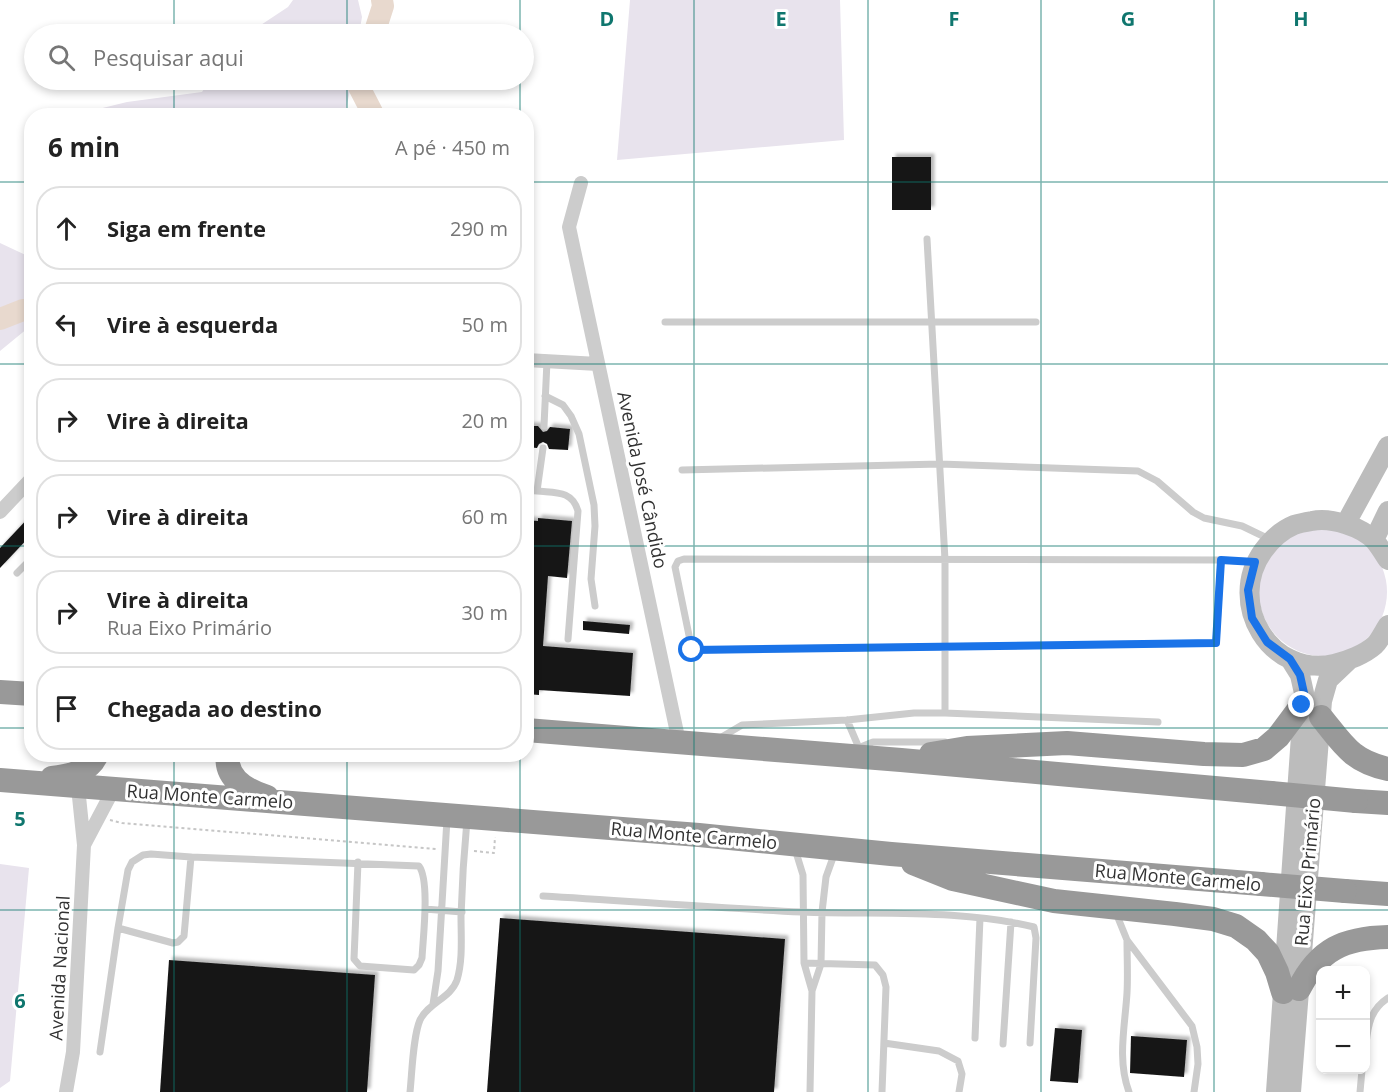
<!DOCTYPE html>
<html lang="pt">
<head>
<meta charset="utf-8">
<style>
	:root { --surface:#fff; --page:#f2f2f2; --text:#222; --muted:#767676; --line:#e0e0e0 }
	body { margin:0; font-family:"Open Sans",sans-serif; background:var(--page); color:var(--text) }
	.controls { position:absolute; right:18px; bottom:18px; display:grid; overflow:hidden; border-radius:12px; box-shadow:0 3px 9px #0003 }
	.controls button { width:54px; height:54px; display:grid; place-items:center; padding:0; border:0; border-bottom:2px solid var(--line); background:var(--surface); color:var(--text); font:30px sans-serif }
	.stop { position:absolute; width:18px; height:18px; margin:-14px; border:4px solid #1a73e8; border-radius:50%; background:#fff }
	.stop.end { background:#1a73e8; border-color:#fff; box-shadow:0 2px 6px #0008 }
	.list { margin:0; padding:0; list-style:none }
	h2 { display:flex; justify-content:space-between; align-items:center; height:78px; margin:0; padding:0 24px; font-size:26px }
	h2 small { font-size:20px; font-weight:400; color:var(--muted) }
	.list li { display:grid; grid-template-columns:39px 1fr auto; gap:18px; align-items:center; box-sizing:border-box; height:84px; margin:0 12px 12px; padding:0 12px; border:2px solid var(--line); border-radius:24px }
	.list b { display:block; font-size:22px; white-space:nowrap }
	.list p { margin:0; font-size:20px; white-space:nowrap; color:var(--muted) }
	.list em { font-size:20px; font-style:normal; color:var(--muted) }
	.icon { flex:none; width:33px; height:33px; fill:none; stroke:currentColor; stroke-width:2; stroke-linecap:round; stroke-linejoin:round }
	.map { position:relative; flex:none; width:1388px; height:1092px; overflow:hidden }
	.search { position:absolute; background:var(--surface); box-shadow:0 3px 9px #0003; left:24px; top:24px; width:510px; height:66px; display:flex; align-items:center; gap:15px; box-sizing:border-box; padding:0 21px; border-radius:33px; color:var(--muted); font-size:22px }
	.panel { position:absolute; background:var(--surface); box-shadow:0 3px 9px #0003; left:24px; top:108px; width:510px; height:654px; border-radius:24px }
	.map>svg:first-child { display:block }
</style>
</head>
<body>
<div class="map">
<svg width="1388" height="1092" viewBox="0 0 1388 1092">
	<defs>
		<filter id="shadow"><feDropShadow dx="3.5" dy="-3.5" stdDeviation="1.5" flood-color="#0004"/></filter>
	</defs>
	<rect width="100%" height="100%" fill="#fff"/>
	<path fill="#e8e3ed" d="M293,0H358L362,17L359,34H247L288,7Z
		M630,0H840L844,140L617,160Z
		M210,80H352L345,115H74L127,102L202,92Z
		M0,243L32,258L31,314L28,328L0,351Z
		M1259 592a64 64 0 1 1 128 0a64 64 0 1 1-128 0Z
		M0,864L29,868L10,1081L0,1088Z"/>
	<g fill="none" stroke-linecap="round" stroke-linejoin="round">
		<path stroke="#e8d9ce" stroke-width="22" d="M374,34L383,6L382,0
			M360,80L358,85L374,116
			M0,319L23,310L32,311"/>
	</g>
	<path fill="#191919" filter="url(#shadow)" d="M892,157H931V210H892Z
		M526,426H538L543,432L547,431L550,427L570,429L568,450L549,449L547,444L543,442L539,444L537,448L526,447Z
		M32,514V534L0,568V548Z
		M538,518L572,521L567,578L548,576L543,646L633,653L630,696L539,690V695L526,694V520L538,521Z
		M583,621L630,625L629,634L583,630Z
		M500,918L785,939L774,1092H487Z
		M169,960L375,975L367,1092H160Z
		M1055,1028L1082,1030L1078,1083L1050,1081Z
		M1131,1036L1187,1040L1184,1077L1130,1073Z"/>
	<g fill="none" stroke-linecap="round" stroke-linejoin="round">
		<path stroke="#c6c6c6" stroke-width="2" stroke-dasharray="3 3" stroke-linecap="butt" d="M110,820L122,823L436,849
			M474,851L494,853L495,837"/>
		<path stroke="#ccc" stroke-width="7" d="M665,322H1036
			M545,396L563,405L571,416L579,434L594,505L595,526L591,579L595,606
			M544,426L547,361
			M682,470L940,464L1138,471L1157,481L1193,512L1204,518L1242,526L1269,539
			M526,490L537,491L543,448
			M537,491C555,493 572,490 578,511L568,639
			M684,559L1221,560L1216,643L692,650L675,567L678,561Z
			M1221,560L1255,562
			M17,573L32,558
			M945,713L1158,722
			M847,720L859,748
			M720,738L742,725L847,720L914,713H945V560L927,239
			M858,748L873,742H945
			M795,849L803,875L804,963L812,991
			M543,896C629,901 716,908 802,912C878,915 961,909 1034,927L1036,938L1030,1043
			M425,909L462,912
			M1116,913L1127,940L1192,1026L1197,1047L1198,1064L1194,1092
			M118,928L173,943L178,942L184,936L191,857
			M1127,940C1127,958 1128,975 1127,993C1125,1026 1117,1060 1129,1092
			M804,963L875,965L883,975L886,987L882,1092
			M433,1004L438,971L447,819
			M975,1038L980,918
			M884,1043L939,1051L958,1061L962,1074L959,1092
			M1003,1044L1011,922
			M1366,1044C1368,1024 1371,1009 1388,998
			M100,1052L118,928L128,870L132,862L143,855L151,854L191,857L419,866C430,881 423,938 422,958L419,965L414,970L360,966L354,959L358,862
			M410,1092C412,1073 413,1036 420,1020C428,1003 451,998 457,980C463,960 461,937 461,916C462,884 464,852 467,820
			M810,1092L812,991L821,964L822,912L826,877L835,852
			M1360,1092L1362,1070"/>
		<path stroke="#ccc" stroke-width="14" d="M581,183L569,227L679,742
			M526,360L598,364
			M0,512L32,478
			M84,845L113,790
			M66,1092L73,1052L84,845L78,787"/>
		<path stroke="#bcbcbc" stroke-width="20" d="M1346,523L1388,446
			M1374,540L1388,511
			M1388,560C1384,554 1380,547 1375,541C1362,527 1331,517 1312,521C1306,522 1300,523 1294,525C1282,530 1271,540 1263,551C1226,603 1270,678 1334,664C1348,661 1365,654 1375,645C1380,640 1384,631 1388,625
			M1276,1092L1304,693L1300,675L1290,659
			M1291,1092L1322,701L1328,680L1348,661"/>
		<path stroke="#999" stroke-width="24" d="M0,692L32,694
			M1321,717C1343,744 1351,761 1388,769
			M526,730L901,760L1271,793
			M228,754C224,779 248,791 267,797
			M931,754L967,748L1067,743L1204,754L1243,755L1264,749L1278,737L1302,705
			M52,778C69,776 90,772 97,754
			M0,780L699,835L891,854L1261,884
			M1356,801L1388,803
			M913,863L953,879L1054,901L1175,914L1213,919L1236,926L1256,940L1268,953L1277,972L1283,992
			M1345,891L1388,894
			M1299,989C1319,949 1344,938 1388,937"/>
		<path stroke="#999" stroke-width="24" d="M1271,793L1356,801
			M1261,884L1345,891"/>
	</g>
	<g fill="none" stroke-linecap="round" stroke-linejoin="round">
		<path stroke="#1a73e8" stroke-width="8" d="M692,650L1216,643L1221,560L1255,562L1248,590L1252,618L1267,642L1290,659L1300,675L1304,693L1302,705"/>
	</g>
	<path fill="none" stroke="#0f766e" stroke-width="1.5" stroke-opacity="0.55" d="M174,0V34M347,0V34M520,0V34M694,0V1092M868,0V1092M1041,0V1092M1214,0V1092M174,80V116M347,80V116M520,80V116M0,182H32M526,182H1388M0,364H32M526,364H1388M0,546H32M526,546H1388M0,728H32M526,728H1388M174,754V1092M347,754V1092M520,754V1092M0,910H1388"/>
	<g text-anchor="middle" stroke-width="6" stroke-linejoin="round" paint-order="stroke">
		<g font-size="18" fill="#323232" stroke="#fff">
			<text transform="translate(642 480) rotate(78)" y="6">Avenida José Cândido</text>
			<text transform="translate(210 797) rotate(4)" y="6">Rua Monte Carmelo</text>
			<text transform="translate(694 836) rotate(5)" y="6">Rua Monte Carmelo</text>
			<text transform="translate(1308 872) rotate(-85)" y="6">Rua Eixo Primário</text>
			<text transform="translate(1178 878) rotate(5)" y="6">Rua Monte Carmelo</text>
			<text transform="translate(60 968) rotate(-87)" y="6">Avenida Nacional</text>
		</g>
	</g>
	<g font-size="20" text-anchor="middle" font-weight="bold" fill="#0f766e" stroke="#fff" stroke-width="6" stroke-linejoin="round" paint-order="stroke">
		<text x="607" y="26">D</text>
		<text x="781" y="26">E</text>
		<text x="954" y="26">F</text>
		<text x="1128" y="26">G</text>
		<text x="1301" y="26">H</text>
		<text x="20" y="826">5</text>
		<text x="20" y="1008">6</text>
	</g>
</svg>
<div class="controls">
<button>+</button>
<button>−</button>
</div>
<div class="stop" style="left:692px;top:650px"></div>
<div class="stop end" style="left:1302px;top:705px"></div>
<div class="search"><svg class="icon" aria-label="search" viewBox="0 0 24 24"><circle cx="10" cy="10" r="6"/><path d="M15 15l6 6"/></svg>Pesquisar aqui</div>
<section class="panel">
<h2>6 min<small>A pé · 450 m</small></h2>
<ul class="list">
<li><svg class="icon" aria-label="ahead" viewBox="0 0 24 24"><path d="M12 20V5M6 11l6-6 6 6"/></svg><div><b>Siga em frente</b></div><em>290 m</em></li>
<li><svg class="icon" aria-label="left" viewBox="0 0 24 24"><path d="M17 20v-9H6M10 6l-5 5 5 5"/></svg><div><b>Vire à esquerda</b></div><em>50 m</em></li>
<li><svg class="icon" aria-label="right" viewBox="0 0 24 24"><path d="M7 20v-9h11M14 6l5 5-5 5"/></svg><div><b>Vire à direita</b></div><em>20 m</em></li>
<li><svg class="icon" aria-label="right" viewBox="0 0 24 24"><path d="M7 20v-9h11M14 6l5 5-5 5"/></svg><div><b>Vire à direita</b></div><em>60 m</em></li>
<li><svg class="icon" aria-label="right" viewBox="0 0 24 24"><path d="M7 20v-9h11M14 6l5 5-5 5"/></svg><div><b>Vire à direita</b><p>Rua Eixo Primário</p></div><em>30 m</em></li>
<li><svg class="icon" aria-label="arrive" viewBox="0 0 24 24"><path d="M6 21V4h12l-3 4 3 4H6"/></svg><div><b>Chegada ao destino</b></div></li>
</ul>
</section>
</div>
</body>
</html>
